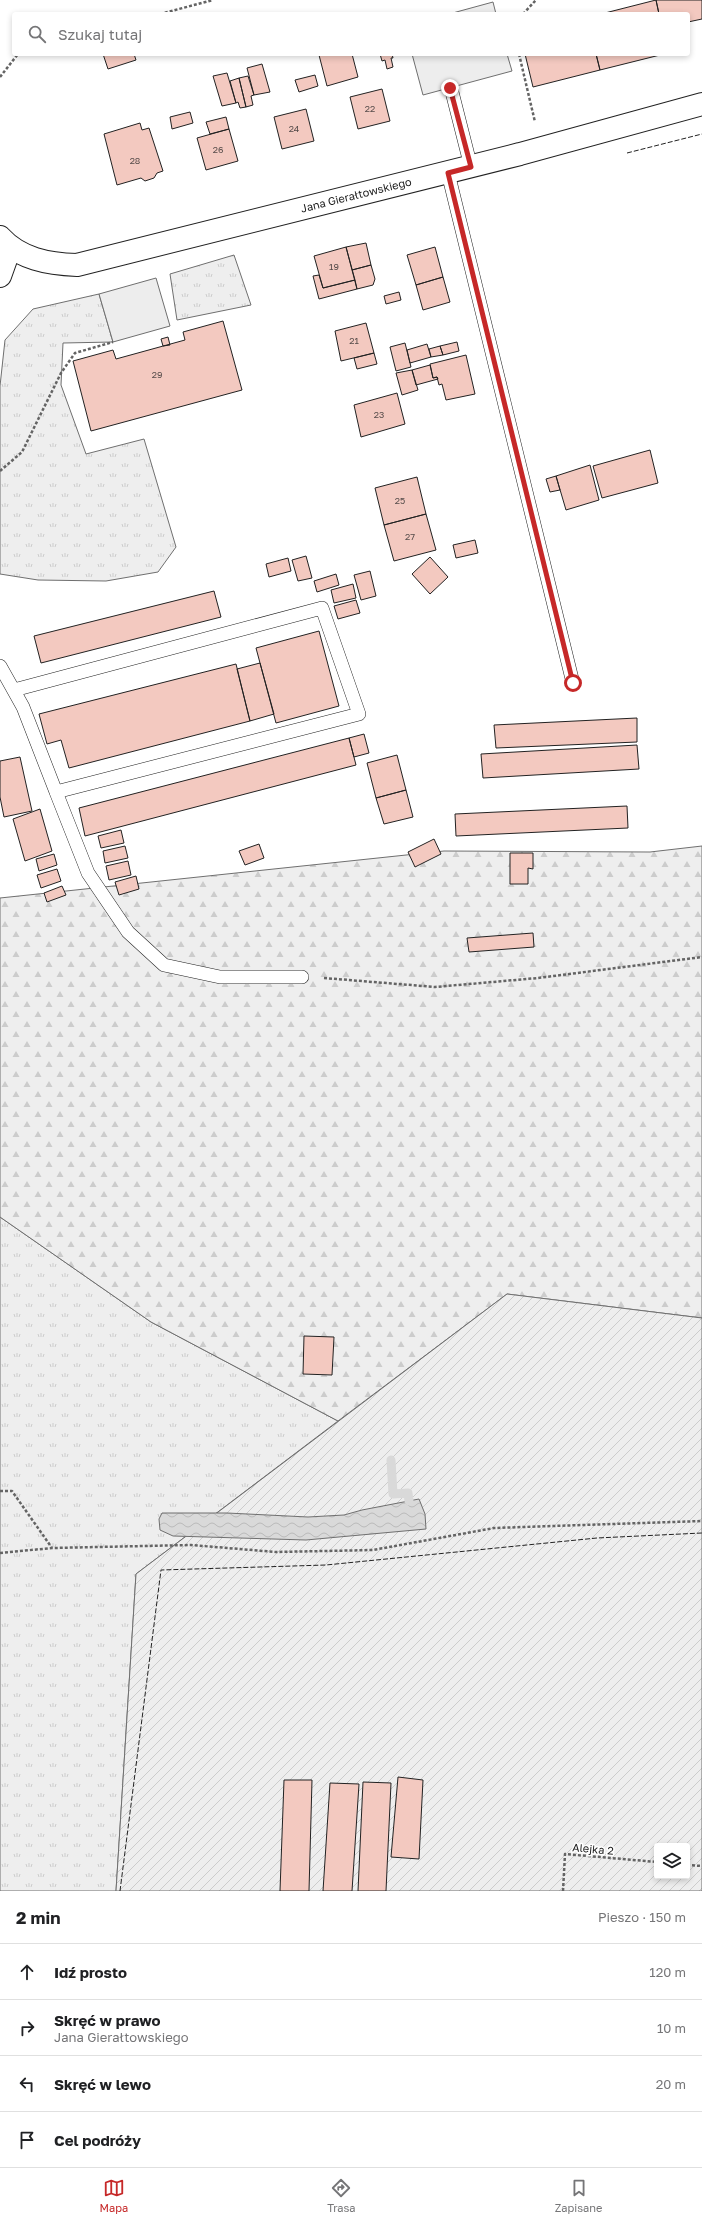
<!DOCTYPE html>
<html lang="pl">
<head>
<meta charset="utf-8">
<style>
	:root { --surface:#fff; --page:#f2f2f2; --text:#202124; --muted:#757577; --line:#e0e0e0; --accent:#c62828 }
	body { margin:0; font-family:"Golos Text",sans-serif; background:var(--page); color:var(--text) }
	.controls { position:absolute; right:12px; bottom:12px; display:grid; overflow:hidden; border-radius:4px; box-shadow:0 2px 6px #0003 }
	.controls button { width:36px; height:36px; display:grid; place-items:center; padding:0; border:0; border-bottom:1px solid var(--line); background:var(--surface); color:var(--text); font:20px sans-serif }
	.stop { position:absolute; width:12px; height:12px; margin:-9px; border:3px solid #c62828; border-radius:50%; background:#fff }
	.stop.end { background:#c62828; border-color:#fff; box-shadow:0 1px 4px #0008 }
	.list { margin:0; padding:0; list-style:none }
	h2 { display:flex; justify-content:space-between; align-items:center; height:52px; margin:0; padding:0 16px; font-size:17px }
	h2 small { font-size:13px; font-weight:400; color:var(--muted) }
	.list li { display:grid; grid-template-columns:26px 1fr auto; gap:12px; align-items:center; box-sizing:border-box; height:56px; padding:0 16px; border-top:1px solid var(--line) }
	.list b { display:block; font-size:15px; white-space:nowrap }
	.list p { margin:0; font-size:13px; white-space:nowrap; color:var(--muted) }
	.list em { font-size:13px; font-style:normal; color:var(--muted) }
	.icon { flex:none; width:22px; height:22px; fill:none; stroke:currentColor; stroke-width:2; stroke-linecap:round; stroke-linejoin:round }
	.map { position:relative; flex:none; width:702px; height:1891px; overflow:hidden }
	.search { position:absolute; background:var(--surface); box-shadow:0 2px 6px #0003; left:12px; right:12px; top:12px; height:44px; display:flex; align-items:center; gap:10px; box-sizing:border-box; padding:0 14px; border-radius:4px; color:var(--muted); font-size:15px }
	.sheet { height:276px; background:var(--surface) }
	nav { display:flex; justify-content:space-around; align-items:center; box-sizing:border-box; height:56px; border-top:1px solid var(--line); background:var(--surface); font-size:11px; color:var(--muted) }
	nav a { display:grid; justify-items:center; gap:2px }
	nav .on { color:var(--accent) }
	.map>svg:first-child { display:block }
</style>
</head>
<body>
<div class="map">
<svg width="702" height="1891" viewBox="0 0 702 1891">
	<defs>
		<pattern id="grass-tufts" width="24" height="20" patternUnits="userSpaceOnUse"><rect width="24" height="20" fill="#eee"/><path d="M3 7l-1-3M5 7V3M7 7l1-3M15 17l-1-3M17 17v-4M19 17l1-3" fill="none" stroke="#ccc"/></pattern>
		<pattern id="forest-firs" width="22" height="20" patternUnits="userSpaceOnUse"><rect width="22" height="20" fill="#eee"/><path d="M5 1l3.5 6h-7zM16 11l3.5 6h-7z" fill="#ccc"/></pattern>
		<pattern id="garden-furrows" width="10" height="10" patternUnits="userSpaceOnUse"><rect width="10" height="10" fill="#eee"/><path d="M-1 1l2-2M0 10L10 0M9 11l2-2" fill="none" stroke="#ccc"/></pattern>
		<pattern id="water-waves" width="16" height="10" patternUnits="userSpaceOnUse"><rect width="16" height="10" fill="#d9d9d9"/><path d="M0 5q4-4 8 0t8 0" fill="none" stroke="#bababa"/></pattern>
	</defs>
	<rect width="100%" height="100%" fill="#fff"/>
	<path fill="url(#grass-tufts)" stroke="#6f6f6f" d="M234,255L251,305L177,320L170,274Z
		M99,294L113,342L63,343L61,385L86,454L144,439L176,547L158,572L106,581L38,580L0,574V386L5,340L33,309Z
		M0,1217L151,1322L338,1421L136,1574L116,1891H0Z"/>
	<path fill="url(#forest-firs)" stroke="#6f6f6f" d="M702,846V1318L507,1294L338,1421L151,1322L0,1217V898L444,851L650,852Z"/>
	<path fill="url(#garden-furrows)" stroke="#6f6f6f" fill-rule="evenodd" d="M507,1294L702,1318V1891H116L136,1574ZM657,1846H687V1876H657Z"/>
	<path fill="#ededed" stroke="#6f6f6f" d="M493,2L496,14H449Z
		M412,54H507L512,71L423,95Z
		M156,278L170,326L113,342L99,294Z"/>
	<path fill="url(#water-waves)" stroke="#6f6f6f" d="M419,1499L425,1514L426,1529L306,1540L173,1536L160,1530L159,1519L162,1513H227L308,1517L344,1515L362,1510Z"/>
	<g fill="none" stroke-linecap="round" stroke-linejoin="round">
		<path stroke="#d9d9d9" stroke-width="9" d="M391,1460L393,1494L408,1493L409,1501"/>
	</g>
	<path fill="#f3c9c0" stroke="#222" d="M656,0H702V19L688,22V14H659Z
		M656,0L659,14H601Z
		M103,54H134L136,60L108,69Z
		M324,54H352L358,77L327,86L319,55Z
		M380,54H392L393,58H391L393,67L387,69L385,60L382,61Z
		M525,54H596L600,70L533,87Z
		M596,54H664L600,70Z
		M262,64L270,92L254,95L247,68Z
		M227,73L236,103L222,106L213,76Z
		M315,75L318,86L299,92L295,80Z
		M248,76L254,95L251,96L253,105L246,107L239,78Z
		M239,78L246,107L240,108L238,102L236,103L230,81Z
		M382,89L390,121L358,129L350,97Z
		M306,109L314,141L282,149L274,117Z
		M190,112L193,123L172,129L170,117Z
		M226,117L229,129L210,134L206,122Z
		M140,123L142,130L149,128L163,171L157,173L154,178L145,181L141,178L117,185L104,134Z
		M229,129L238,161L206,170L197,138Z
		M366,243L371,265L352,270L346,247Z
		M346,247L355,280L323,288L314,256Z
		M435,247L443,277L416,285L407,255Z
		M371,265L375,279L373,285L357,289L352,270Z
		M319,275L323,288L355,280L357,289L319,299L313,276Z
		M443,277L450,302L423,310L416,285Z
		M399,292L401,300L386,304L384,296Z
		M223,321L242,390L91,431L73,361L113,350L116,359L185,340L183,332Z
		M366,323L374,353L341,361L335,331Z
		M168,337L170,345L163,346L161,339Z
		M457,342L459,351L443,355L440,346Z
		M405,343L411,367L396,371L390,347Z
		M427,344L431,357L410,363L407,350Z
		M440,346L443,355L431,357L429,349Z
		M374,353L377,364L357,369L354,358Z
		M466,355L475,394L446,400L442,384L439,385L437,377L433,378L430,364Z
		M430,365L433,378L437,377L438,379L416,385L412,370Z
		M412,370L418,390L402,395L396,373Z
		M397,393L405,424L361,437L354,405Z
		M650,450L658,483L602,498L593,466Z
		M590,465L599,500L566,510L556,476Z
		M556,476L560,490L550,492L546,479Z
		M417,477L426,514L384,525L375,488Z
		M426,514L436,550L394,561L384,525Z
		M475,540L478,553L456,558L453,545Z
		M306,556L312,578L298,581L292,560Z
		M430,557L448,577L430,594L412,574Z
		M288,558L291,571L269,577L266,564Z
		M370,571L376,596L361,600L354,575Z
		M336,574L339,585L317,592L314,581Z
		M353,584L356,598L334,603L331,590Z
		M214,591L221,617L41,663L34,636Z
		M356,600L360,613L338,619L334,606Z
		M319,631L339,706L276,723L256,648Z
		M260,663L274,714L250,721L237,669Z
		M236,664L250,721L69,768L61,740L47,744L39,714Z
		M637,718V742L496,748L494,725Z
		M364,734L369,753L354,757L349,738Z
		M349,738L356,765L85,836L79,808Z
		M637,745L639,769L483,778L481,754Z
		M397,755L406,790L376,798L367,763Z
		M20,757L32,811L4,817L0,797V761Z
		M406,790L413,817L384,824L376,798Z
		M627,806L628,828L456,836L455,814Z
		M40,809L52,851L25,861L13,819Z
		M121,830L124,843L101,848L98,836Z
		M434,839L441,854L415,867L408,852Z
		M259,844L264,858L245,865L239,851Z
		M125,846L128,858L105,863L103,851Z
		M510,853H533V869L528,868V884H510Z
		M54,854L57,865L39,871L36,859Z
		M128,861L131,875L109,880L106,866Z
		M57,869L61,881L41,888L37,875Z
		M136,876L139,889L119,895L115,882Z
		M62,886L66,895L47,902L44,893Z
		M533,933L534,947L469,952L467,938Z
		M304,1336L334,1337L332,1375L303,1374Z
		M398,1777L423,1780L419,1859L391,1857Z
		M284,1780H312L309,1891H280Z
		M363,1782L391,1783L386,1891H358Z
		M330,1783L359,1784L352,1891H323Z"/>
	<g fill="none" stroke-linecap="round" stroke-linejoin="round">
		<g stroke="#222" stroke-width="14">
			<path id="service" d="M451,88L471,167
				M448,173L573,683
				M0,666L23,707L56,792L359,714L322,608L14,690
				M56,792L88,873L128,932L164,965L220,977H302"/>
		</g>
		<g stroke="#222" stroke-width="24">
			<path id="minor" d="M0,276L10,248"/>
		</g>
		<g stroke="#222" stroke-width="24">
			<path id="tertiary" d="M0,237C20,259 48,264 77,265L520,154L702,104"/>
		</g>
		<path stroke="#646464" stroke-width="2.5" stroke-dasharray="3 2" stroke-linecap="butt" d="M160,14L213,0
			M523,14L536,0
			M519,54L535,122
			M0,77L18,54
			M0,471L22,452L61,373L75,353L113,342
			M324,978L435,987L538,978L702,957
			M0,1491H12L52,1548
			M0,1553L52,1548L191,1545L276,1552L373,1550L494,1528L702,1521
			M687,1865L702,1866
			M563,1891L565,1854L657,1862"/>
		<use href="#service" stroke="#fff" stroke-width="13"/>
		<use href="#minor" stroke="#fff" stroke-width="22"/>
		<use href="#tertiary" stroke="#fff" stroke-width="22"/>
		<path stroke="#222" stroke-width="1" stroke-dasharray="5 2" stroke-linecap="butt" d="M627,153L702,134
			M120,1891L161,1570L326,1565L597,1538L702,1533"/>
	</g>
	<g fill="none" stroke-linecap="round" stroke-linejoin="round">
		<path stroke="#c62828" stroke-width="5" d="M450,88L471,167L448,173L573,683"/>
	</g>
	<g text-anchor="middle" stroke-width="3" stroke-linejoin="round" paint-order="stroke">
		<g font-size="9" fill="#564c4a">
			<text x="370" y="112">22</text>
			<text x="294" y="132">24</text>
			<text x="218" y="153">26</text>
			<text x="135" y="164">28</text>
			<text x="334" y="270">19</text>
			<text x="354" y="344">21</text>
			<text x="157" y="378">29</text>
			<text x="379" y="418">23</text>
			<text x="400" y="504">25</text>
			<text x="410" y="540">27</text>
		</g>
		<g font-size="11" fill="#222" stroke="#fff">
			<text transform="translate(356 195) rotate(-14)" y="4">Jana Gierałtowskiego</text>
			<text transform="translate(593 1849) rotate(5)" y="4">Alejka 2</text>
		</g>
	</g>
</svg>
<div class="controls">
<button><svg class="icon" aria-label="layers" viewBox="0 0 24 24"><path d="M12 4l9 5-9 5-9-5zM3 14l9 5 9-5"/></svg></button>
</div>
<div class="stop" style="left:573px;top:683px"></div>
<div class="stop end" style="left:450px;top:88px"></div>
<div class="search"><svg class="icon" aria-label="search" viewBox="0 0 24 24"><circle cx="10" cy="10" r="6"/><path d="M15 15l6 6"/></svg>Szukaj tutaj</div>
</div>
<section class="sheet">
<h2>2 min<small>Pieszo · 150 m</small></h2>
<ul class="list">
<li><svg class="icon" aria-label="ahead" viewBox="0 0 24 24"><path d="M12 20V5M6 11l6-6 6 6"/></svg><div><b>Idź prosto</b></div><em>120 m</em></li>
<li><svg class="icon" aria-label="right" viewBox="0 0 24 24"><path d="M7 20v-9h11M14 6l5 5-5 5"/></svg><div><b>Skręć w prawo</b><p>Jana Gierałtowskiego</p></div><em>10 m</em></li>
<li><svg class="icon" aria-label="left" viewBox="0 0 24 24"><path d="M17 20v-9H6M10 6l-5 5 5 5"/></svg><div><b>Skręć w lewo</b></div><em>20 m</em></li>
<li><svg class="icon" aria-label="arrive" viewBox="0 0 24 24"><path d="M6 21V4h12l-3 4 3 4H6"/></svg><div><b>Cel podróży</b></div></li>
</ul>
</section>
<nav>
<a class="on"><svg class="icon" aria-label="map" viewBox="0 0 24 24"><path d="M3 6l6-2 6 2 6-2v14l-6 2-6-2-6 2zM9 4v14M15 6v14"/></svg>Mapa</a>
<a><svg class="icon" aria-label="directions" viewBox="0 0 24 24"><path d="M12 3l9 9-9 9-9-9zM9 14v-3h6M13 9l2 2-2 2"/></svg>Trasa</a>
<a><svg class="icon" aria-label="saved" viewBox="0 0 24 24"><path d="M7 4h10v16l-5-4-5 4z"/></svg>Zapisane</a>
</nav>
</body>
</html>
